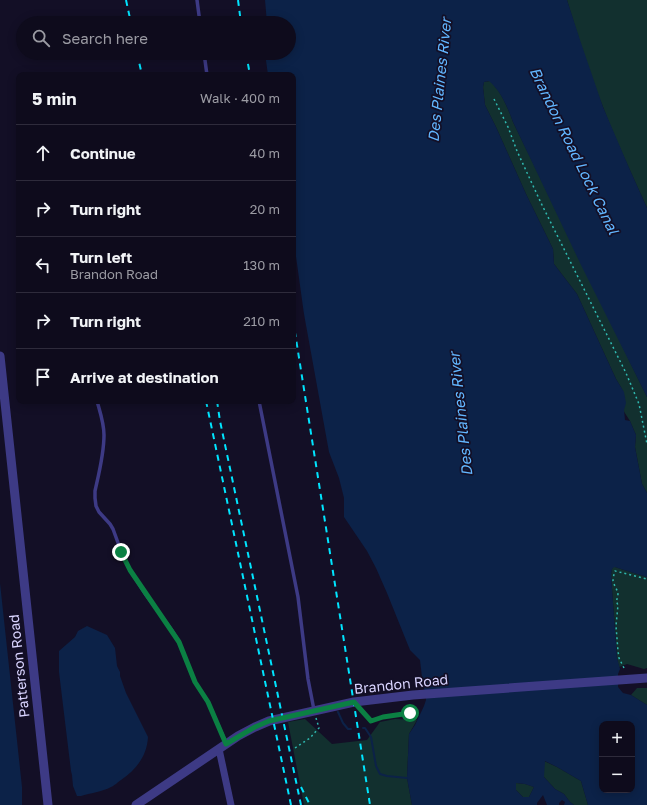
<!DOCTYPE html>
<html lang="en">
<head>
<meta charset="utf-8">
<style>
	:root { --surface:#0e0b1c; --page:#171425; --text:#f1f3f6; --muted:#9b9ba3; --line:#2e2b3b }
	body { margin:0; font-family:"Golos Text",sans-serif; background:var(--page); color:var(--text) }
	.controls { position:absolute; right:12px; bottom:12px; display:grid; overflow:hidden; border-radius:8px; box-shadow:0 2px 10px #0003 }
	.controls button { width:36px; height:36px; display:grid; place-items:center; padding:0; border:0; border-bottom:1px solid var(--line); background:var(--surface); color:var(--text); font:20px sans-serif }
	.stop { position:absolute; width:12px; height:12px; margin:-9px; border:3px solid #0b8043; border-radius:50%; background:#fff }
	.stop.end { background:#0b8043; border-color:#fff; box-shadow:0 1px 4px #0008 }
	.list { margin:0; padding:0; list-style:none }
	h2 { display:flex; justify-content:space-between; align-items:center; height:52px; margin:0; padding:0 16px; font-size:17px }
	h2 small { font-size:13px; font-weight:400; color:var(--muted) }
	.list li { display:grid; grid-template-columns:26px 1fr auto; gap:12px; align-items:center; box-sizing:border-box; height:56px; padding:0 16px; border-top:1px solid var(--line) }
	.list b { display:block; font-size:15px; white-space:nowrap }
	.list p { margin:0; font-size:13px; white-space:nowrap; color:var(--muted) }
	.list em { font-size:13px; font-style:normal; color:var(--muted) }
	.icon { flex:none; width:22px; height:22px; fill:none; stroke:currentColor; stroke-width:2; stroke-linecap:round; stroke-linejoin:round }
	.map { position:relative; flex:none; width:647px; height:805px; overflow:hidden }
	.search { position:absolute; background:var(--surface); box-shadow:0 2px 10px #0003; left:16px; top:16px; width:280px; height:44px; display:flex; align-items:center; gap:10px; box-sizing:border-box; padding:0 14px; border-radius:22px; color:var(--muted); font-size:15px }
	.panel { position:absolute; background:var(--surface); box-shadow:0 2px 10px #0003; left:16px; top:72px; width:280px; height:332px; border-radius:8px }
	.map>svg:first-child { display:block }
</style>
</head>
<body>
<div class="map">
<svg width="647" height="805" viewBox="0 0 647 805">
	<rect width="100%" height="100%" fill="#130f26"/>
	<path fill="#12302f" d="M567,0H647V208C632,174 616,141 603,107C589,72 578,36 567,0Z
		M490,81C501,91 508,108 513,122L647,397V493L642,484L635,447L636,435L630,421L623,410C627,397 623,390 616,379L577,294L554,264L553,249L526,194L496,127L485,105L483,87L484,82Z
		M613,567H615L621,569L647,577V668L644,669L627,664L619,667L617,658L611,575L612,569Z
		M637,688H647V705L631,695Z
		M305,719L332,744L367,740L380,722L395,719L417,720L409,734L407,778L412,805H304L288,722Z
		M544,761L557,767L581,781L588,805H574L570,802L564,794L555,789L544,777Z
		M516,783L525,784L534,787L529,797H523L516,790Z"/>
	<path fill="#0c2248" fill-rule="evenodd" d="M265,0H567L581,43L603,107L630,170L647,208V397L581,265L513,122C508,108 501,91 489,81L484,82L483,87L485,105L496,127L526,194L553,249L554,264L577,294L616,379L624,392L626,403L624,410L625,420L630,421L636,435L635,447L642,484L647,493V577L621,569L615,567C611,568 612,571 611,575L617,658L620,669L618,674V687L623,693L631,695L647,705V805H588L581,781L557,767L545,761L544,777L555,789L564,794L570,802L574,805H564L565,802L562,800L559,803V805H547L543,795L537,803V805H412L407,778L409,734L415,725L424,706L426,700V693L423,686L420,660L410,650L387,593L376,568L367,551L344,517V498L339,478L329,452L304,314L293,235V75H268L265,53H289V23H267ZM602,724H632V790H602ZM516,783L525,784L534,787L529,797H523L516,790Z
		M0,583L22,787V805H0Z
		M87,626L107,635L115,648L117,666L120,672V676L126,693L148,737C147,756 136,770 121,780C118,782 114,786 111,787C102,792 90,793 81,796H77L73,786L72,775L71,771L59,672V651L75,637L78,631Z"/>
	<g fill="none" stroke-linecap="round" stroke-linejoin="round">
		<path stroke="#0c2248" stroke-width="2" d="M338,712L343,723L348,729H351
			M363,728H365L371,737L376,766L380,774L387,776L407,778"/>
		<path stroke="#2fb8b0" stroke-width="1.5" stroke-dasharray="2 3" stroke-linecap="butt" d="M494,99L508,127L517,151L541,203L626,373L639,404L647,444
			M624,668L619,658L618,651L616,626L618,605L616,601C621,592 615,589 613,581C613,578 614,574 615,571L647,579
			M361,710L371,721L383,717L410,713
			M295,748L310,738L319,728L316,718"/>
		<path stroke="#3d3a85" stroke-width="3.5" d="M197,0L200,23
			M204,53L207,75
			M97,401C100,412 104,423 104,435C104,454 99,473 95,491V498L96,506L99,512L110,524L113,529L121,551L130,570L146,595L171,629L179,642L195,682L208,702L226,743
			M259,401L298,597L308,679L314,710"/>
		<path stroke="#3d3a85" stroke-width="7" d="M219,749L231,805"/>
		<path stroke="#3d3a85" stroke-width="9" d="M0,356L48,805
			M136,805L238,736L255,727L269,721L354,702L413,695L647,678"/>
		<path stroke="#00e5ff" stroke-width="2" stroke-dasharray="6 5" stroke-linecap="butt" d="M126,0L131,23
			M238,0L241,23
			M137,53L142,75
			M246,53L250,75
			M293,320L370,805
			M206,401L291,805
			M217,401L220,421L301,805
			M301,787L310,805"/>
	</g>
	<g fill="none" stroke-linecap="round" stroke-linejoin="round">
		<path stroke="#0b8043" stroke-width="5" d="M121,552L130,570L179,642L195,682L208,702L226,744L255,727L269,721L354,702L371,721L383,717L410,713"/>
	</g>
	<g text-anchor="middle" stroke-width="3.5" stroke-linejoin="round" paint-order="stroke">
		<g font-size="14" fill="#d9d4ff" stroke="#130f26">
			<text transform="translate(19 666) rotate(-96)" y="5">Patterson Road</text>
			<text transform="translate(401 684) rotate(-6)" y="5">Brandon Road</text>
		</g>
		<g font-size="15" font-style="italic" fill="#62b6ff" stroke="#130f26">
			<text transform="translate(440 80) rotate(-84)" y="5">Des Plaines River</text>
			<text transform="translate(574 151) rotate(64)" y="5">Brandon Road Lock Canal</text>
			<text transform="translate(461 414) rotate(-96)" y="5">Des Plaines River</text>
		</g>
	</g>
</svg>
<div class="controls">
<button>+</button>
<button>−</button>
</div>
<div class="stop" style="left:410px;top:713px"></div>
<div class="stop end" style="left:121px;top:552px"></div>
<div class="search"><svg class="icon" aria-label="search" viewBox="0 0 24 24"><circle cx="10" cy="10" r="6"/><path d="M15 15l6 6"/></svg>Search here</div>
<section class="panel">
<h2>5 min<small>Walk · 400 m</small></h2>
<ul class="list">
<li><svg class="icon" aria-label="ahead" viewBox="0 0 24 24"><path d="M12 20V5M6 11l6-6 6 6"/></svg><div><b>Continue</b></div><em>40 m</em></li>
<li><svg class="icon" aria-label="right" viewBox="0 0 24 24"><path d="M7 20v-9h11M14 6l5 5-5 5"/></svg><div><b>Turn right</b></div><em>20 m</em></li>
<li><svg class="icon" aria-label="left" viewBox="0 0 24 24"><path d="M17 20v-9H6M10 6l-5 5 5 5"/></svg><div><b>Turn left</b><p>Brandon Road</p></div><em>130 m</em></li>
<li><svg class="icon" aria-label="right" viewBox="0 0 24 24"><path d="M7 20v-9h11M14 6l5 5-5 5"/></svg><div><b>Turn right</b></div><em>210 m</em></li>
<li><svg class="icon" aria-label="arrive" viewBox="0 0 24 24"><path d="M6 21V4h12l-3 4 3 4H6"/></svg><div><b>Arrive at destination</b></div></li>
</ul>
</section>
</div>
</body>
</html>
